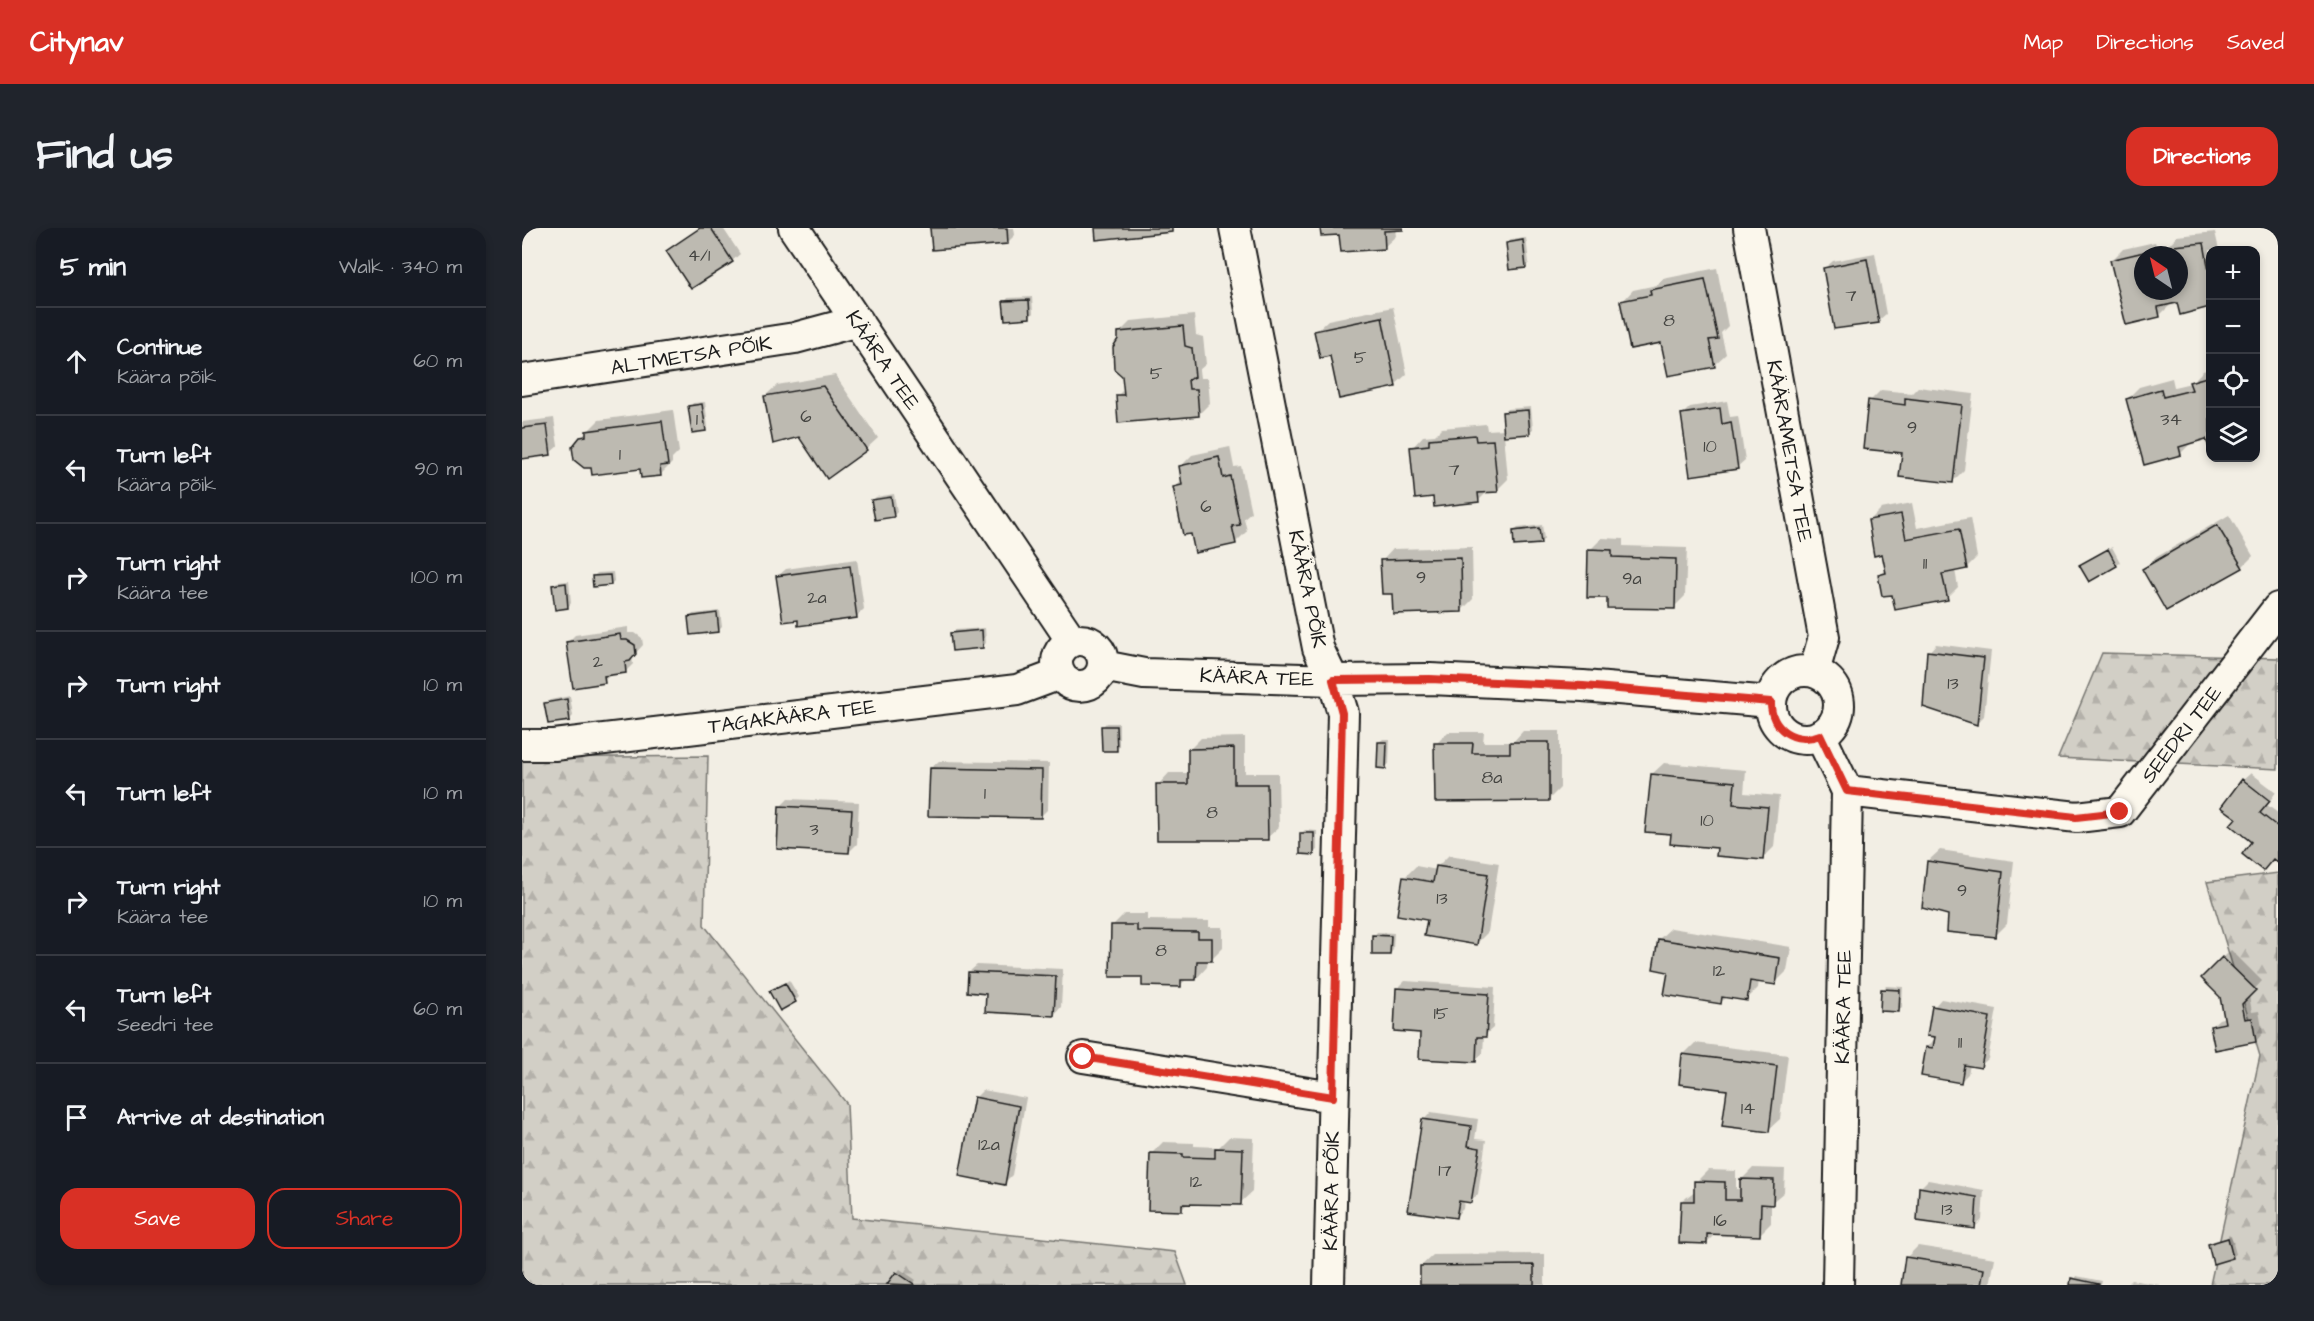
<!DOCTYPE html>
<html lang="en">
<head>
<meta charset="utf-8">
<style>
	:root { --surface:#171b24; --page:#20242c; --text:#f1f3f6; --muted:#9ea1a6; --line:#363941; --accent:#d93025 }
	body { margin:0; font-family:"Architects Daughter",sans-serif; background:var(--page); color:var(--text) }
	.controls { position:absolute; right:18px; top:18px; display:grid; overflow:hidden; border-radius:12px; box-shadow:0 3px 9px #0003 }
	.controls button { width:54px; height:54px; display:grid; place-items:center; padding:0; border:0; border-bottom:2px solid var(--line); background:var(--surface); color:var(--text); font:30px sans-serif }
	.compass { position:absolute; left:1612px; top:18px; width:54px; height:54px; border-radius:50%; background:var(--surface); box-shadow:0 3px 9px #0003; rotate:325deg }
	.stop { position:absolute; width:18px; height:18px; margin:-14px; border:4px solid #d93025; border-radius:50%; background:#fff }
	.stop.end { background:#d93025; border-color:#fff; box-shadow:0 2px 6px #0008 }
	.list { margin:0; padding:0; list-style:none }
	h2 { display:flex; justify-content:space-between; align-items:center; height:78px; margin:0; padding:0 24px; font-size:26px }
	h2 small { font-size:20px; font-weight:400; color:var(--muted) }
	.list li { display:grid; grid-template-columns:39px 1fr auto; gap:18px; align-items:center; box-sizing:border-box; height:108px; padding:0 24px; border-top:2px solid var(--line) }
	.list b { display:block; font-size:22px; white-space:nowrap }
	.list p { margin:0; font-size:20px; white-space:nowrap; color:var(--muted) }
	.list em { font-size:20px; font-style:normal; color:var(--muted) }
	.actions { display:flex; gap:12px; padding:18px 24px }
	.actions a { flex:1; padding:14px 0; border:2px solid var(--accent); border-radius:18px; text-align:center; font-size:21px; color:var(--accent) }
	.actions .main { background:var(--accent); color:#fff }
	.icon { flex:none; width:33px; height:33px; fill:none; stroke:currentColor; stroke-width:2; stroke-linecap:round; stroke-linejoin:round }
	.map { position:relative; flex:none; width:1756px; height:1057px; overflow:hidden; border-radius:18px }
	header { display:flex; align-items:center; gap:36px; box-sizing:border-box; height:84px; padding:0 30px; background:var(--accent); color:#fff }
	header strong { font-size:28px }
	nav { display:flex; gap:33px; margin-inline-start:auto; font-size:21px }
	.intro { display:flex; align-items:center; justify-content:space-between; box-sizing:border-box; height:144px; padding:0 36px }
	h1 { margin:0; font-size:42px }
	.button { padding:15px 27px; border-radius:18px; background:var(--accent); color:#fff; font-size:21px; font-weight:700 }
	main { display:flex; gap:36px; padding:0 36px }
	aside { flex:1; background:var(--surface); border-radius:18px; box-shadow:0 3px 9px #0003 }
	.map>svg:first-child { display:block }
</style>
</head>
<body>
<header>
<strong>Citynav</strong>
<nav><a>Map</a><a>Directions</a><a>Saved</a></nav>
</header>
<div class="intro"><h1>Find us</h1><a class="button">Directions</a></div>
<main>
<aside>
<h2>5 min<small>Walk · 340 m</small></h2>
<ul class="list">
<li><svg class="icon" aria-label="ahead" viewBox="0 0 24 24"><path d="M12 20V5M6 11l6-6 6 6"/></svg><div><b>Continue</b><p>Käära põik</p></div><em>60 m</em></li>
<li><svg class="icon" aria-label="left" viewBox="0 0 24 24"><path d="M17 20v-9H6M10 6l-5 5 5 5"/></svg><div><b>Turn left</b><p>Käära põik</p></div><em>90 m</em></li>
<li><svg class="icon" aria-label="right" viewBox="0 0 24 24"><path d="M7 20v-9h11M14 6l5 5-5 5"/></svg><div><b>Turn right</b><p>Käära tee</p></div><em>100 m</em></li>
<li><svg class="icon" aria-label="right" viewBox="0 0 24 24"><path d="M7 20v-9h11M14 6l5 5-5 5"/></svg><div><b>Turn right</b></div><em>10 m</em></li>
<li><svg class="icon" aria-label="left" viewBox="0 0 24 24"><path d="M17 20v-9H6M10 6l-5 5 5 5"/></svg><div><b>Turn left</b></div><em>10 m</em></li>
<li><svg class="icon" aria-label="right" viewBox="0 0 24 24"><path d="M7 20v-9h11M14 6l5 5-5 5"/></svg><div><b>Turn right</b><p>Käära tee</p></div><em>10 m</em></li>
<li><svg class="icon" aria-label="left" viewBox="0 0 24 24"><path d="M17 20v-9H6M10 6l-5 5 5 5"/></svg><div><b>Turn left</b><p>Seedri tee</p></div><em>60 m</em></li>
<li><svg class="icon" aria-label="arrive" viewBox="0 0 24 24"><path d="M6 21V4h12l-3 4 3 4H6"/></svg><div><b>Arrive at destination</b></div></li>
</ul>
<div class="actions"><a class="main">Save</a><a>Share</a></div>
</aside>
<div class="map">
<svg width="1756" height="1057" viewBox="0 0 1756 1057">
	<defs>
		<pattern id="forest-firs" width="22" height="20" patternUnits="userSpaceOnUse" patternTransform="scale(1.5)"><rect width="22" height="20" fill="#d2cfc6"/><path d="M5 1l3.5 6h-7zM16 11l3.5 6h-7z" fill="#b4b1aa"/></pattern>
	</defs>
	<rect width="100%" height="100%" fill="#f2eee4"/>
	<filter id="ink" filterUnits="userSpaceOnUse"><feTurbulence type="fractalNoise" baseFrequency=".0167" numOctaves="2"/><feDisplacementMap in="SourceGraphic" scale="12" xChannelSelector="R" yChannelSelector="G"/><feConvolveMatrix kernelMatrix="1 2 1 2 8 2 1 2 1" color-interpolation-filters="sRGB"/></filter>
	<g filter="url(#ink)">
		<path fill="url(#forest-firs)" stroke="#777671" stroke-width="1.5" d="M1580,425L1756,430V541L1536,530Z
			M186,528L182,697L325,876L330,990L653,1024L665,1057H0V530Z
			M1756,645V1057H1688L1738,828L1685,654Z"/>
		<path fill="#0003" fill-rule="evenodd" d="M177,0H201L218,26L210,33L146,23Z
			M410,0H492L493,7L485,15Z
			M799,0H880L873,1L874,8L862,19Z
			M1693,4L1697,22H1688V77L1659,85L1656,73L1649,76L1637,88L1590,32L1601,21L1633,14L1636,23L1644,22V20L1655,8ZM1621,27H1657V63H1621Z
			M1004,10L1007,35L1003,39L985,15L989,12Z
			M1353,25L1364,86L1356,93L1303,40L1311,33Z
			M1195,40L1206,98L1199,105L1204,126L1192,137L1140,113L1100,74L1111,62L1135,57L1141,51Z
			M510,69L511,85L508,89L483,74L486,70Z
			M871,79L885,146L873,157L794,103L806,92Z
			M672,87L674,107L681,109L684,136L677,142L678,150H686L688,175L676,187L595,168L602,161L597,105L609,93Z
			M1688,141V218L1685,209L1670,214L1658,226L1605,171L1617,159L1650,150L1652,159L1669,155L1681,143Z
			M313,147L356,210L344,221L243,168L255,157Z
			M1396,159L1451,166L1442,242L1430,254L1381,224L1348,173L1359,162L1390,165Z
			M1205,173L1208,189L1216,188L1223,232L1215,239L1160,187L1168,179Z
			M183,174L186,199L183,202L168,179L171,175Z
			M1009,179L1011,201L1007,204L982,206L986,251L975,262L966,263L956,273L912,268L890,220L901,208L913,207L920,200L964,196L965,202L983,201L982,184L985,181Z
			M151,182L157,224L150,231V235L139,246L59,210L77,192Z
			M32,190L36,218L28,225L0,229V194Z
			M708,219L712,239L719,238L729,284L722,290L725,303L713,315L671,304L653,260L661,251L658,239L670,227Z
			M372,266L375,284L371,288L351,272L354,269Z
			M1390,275L1395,300L1448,290L1455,329L1444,340L1433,342L1436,359L1425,370L1371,365L1358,347L1365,341L1362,325L1347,293L1359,281Z
			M1707,287L1731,328L1720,339L1622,341L1633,330Z
			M1020,297L1022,311L1018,315L992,303L996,300Z
			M1080,310L1101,311V318L1165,320L1163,368L1152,379L1086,369L1068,322Z
			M950,319L951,371L940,382L872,364L860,333L871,321Z
			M1590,319L1598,334L1594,337L1563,334Z
			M335,331L342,381L334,389L256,348L264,341Z
			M91,344L92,353L89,356L71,349L75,345Z
			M47,353L49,375L46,379L32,358L35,354Z
			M198,383L200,399L197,402L168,389L171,386Z
			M106,399V405H113L120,410L121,417L110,429L111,436L104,443L90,445L82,453L45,415L53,407Z
			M463,400L464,415L461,418L430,405L433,402Z
			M1414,416L1469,423L1462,488L1455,495L1407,424Z
			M48,468L51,488L48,491L24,475L28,472Z
			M584,495H597V518L594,521L581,498Z
			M1001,503H1038V560L1026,572L914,516L926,504H962L961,514H991Z
			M723,509V545H756L757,599L745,610L636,557L647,545H668V521L679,510Z
			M861,511H868L867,536L863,539L857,514Z
			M417,533L527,535L526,581L518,589L409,540Z
			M1142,535L1224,542L1222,565L1257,568L1252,619L1240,631L1151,605L1130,546Z
			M1729,545L1754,564L1745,577L1756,585V633L1732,614L1721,552Z
			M266,571L337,574L335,616L327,624L259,578Z
			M783,602L795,603V622L791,625L779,606Z
			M1418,622L1492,633L1485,696L1473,708L1427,686L1406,633Z
			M927,627L977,635L966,704L954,716L907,690L882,650L894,638L915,642L916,638Z
			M602,686H626V692L687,693V699H701V720L689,732H686L685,739L674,751H665L658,757L622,748L591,697Z
			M1149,700L1269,719L1265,743L1253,755L1237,752L1236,760L1225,771L1205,768L1199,774L1148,742L1137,711Z
			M855,704L872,705L871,722L868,726L852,708Z
			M1709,722L1740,753L1727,767L1730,784L1737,783L1741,805L1734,813L1689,798L1697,791L1704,789L1699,768L1681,750Z
			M455,737L541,741L539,779L532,787L465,764L447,744Z
			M267,752L277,769L273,773L249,764Z
			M883,753L973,759L971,800L962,808L961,825L953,832L900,803L875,761Z
			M1364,758L1381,759L1380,779L1376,783L1361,762Z
			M1419,771L1475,781L1466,831L1458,838L1448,837L1446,846L1439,853L1405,820L1415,808L1412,779Z
			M1173,815L1266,827L1258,891L1246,902L1206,861L1162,826Z
			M461,862L504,870L490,947L482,955L453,870Z
			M909,884L956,891L953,911L964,912L956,966L949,973L942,972L941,981L933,989L902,892Z
			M707,909L732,910L730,964L718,975L667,974L659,982L630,925L641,914L672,915V918L697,919Z
			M1231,940L1263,941L1262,964L1249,975V995L1237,1007L1194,1005L1184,1015L1160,973L1174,962V954L1186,942L1214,943V961H1219L1220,951Z
			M1406,952L1462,962L1460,992L1453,999L1398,960Z
			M1709,1008L1714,1026L1710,1029L1688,1016L1692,1013Z
			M1396,1018L1473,1030L1468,1057H1380L1385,1029Z
			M1023,1026V1057H899V1038L911,1027Z
			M378,1041L394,1052L390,1057L367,1055Z
			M1554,1048L1580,1053L1579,1057H1549Z
			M1609,1052L1639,1057H1604Z"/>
		<path fill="#bdbab1" stroke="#1c1c1c" stroke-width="1.5" d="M178,0H189L211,34L169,61L144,23Z
			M408,0H485L486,16L410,22Z
			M573,0H650V4L574,12Z
			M798,0H881V2L862,3L863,21L819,24L817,7L799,8Z
			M1001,12L1004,40L987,42L984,15Z
			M1682,15L1688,49V79L1658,87L1655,75L1636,79L1638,89L1604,97L1588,32L1622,24L1621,63H1657V27H1644L1642,19Z
			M1345,31L1357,95L1312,101L1301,40Z
			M1183,51L1196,111L1187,112L1193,139L1146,148L1139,115L1108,121L1098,73L1129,67L1128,62Z
			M507,72L508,90L483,92L481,73Z
			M860,89L874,159L817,171L808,128L798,130L792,103Z
			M661,98L663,118L670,120L673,149L666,152L667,161H675L677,188L596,195L594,167H602L600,148L592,141L591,119L596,111V104Z
			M1688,148V219L1687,220L1684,211L1657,219L1659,227L1622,237L1604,171L1639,161L1641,169L1670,162L1667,154Z
			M301,158L345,222L305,251L277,209L251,216L242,168Z
			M1383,170L1440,177L1431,255L1377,249L1380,225L1341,221L1346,172L1383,177Z
			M180,176L184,203L170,205L166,178Z
			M1198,180L1200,196L1209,194L1216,241L1168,248L1159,186Z
			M1006,182L1008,206L982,208L980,184Z
			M140,193L146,237L138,238L139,248L119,250L118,241L70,247L69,240H62L52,232L50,219L58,209L64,208V203Z
			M25,197L29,227L0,231V200Z
			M953,207L954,213L971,212L976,264L956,265L957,274L912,279L911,269L893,271L888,219L907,217V211Z
			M697,229L701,250L708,248L718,297L710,298L714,316L673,325L669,306L661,307L651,259L660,257L657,238Z
			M369,269L372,289L353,292L349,272Z
			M1379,286L1384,311L1437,301L1445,341L1420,346L1426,372L1373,382L1370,367L1360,368L1356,347L1364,345L1360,326L1352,328L1346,292Z
			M1695,297L1721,340L1644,383L1620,341Z
			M1017,300L1019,316L992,318L991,303Z
			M1066,321L1090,322V329L1154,331L1153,381L1085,380V370H1065Z
			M1586,321L1595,338L1567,354L1557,337Z
			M939,330L940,384L871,386L870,366H860L858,332Z
			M328,338L335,390L276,398V392L261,394L254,348Z
			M88,347L89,357L71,359L70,348Z
			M44,355L46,380L33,382L30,357Z
			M195,385L197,404L168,407L166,389Z
			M460,402L461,420L430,423L428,405Z
			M98,406L99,412H105L113,417L114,426L108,433L103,434L104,445L82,448L83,455L51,460L44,414Z
			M1405,423L1462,430L1455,497L1401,479Z
			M45,471L48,493L26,496L22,475Z
			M579,498H594L595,523H580Z
			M856,514H865L864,541L855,540Z
			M988,514H1027V573L913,574L912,515H951L950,525H988Z
			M712,520V556H745L746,612H635L634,556H666V521Z
			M408,540L520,542L519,590L406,588Z
			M1129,546L1213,554L1211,576L1246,579L1241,632L1194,628L1195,620L1148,616L1149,606L1123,604Z
			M1720,551L1748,573L1738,585L1756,599V635L1751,631L1741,643L1720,626L1729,614L1708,597L1714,590L1699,579Z
			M257,578L330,582L327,625L255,621Z
			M778,605H792V627L778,626Z
			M1405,633L1481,644L1474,709L1425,704L1426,687L1400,680Z
			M914,638L966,646L955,717L902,708L905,692L875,687L881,649L911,654Z
			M589,697H615V703L676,704V710H690V733H675L674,752H659V759L620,758V749H588Z
			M850,707L869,708L868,727H850Z
			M1136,711L1258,730L1254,757L1228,753L1225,773L1200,769L1199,776L1142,767L1146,744L1131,741Z
			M1700,729L1734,762L1720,776L1723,791L1730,790L1734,814L1693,822L1688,798L1703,795L1698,769L1679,750Z
			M446,744L534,748L532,788L463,784L464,766L445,764Z
			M263,755L274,774L258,783L247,763Z
			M874,760L967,766L964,809H955L954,834L897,831L898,805L872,803Z
			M1359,761L1378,762L1377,784L1358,783Z
			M1410,778L1468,789L1459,840L1442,837L1439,855L1399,848L1404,819L1411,820L1413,809L1405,808Z
			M1160,826L1255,838L1247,904L1200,898L1205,862L1157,856Z
			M452,869L497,878L483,957L437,948Z
			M900,891L949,898L946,918L958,920L949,975L937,973L934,990L886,983Z
			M693,920L721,921L719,977L660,976V983L626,982L628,925L661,926V929L693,930Z
			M1218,951L1252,952L1251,977L1239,976L1238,1008L1185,1006V1016L1157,1015L1159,973H1172V953L1203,954V972H1218Z
			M1397,959L1455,969L1453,1001L1395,993Z
			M1706,1010L1711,1030L1691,1036L1686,1016Z
			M1383,1029L1462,1041L1459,1057H1379Z
			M1012,1037V1057H898V1038Z
			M374,1044L392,1056L391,1057L365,1056Z
			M1549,1050L1577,1056V1057H1548Z"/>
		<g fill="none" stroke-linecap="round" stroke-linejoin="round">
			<g stroke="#1c1c1c" stroke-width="34">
				<path id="minor" d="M272,0L550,413
					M713,0L796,420L811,452L821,485L807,1057
					M1227,0L1302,409L1292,444
					M0,152L273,110L336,93
					M535 435a23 23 0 1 1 46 0a23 23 0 1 1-46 0Z
					M581,438L622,446L811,452L908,451L1061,458L1249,474
					M1249 477a34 34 0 1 1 68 0a34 34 0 1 1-68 0Z
					M1298,507L1325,563L1316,1057
					M0,517H32L495,462L538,446
					M1325,563L1555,589L1598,584L1756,380
					M561,829L811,869"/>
			</g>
			<use href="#minor" stroke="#fbf7ec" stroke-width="30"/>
		</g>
	</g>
	<g fill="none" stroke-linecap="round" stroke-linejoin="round" filter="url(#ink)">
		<path stroke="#d93025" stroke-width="8" d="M561,829L811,869L820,485L811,452L908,451L1061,458L1249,474C1248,501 1273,517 1298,507L1325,563L1554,589L1598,584"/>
	</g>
	<g text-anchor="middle" stroke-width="6" stroke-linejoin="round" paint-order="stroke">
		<g font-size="18" fill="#444441">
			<text x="177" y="33">4/1</text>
			<text x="1329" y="73">7</text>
			<text x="1147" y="98">8</text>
			<text x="838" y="135">5</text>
			<text x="634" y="151">5</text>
			<text x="284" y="194">6</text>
			<text x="175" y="197">1</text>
			<text x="1649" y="197">34</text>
			<text x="1390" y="205">9</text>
			<text x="1188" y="224">10</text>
			<text x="98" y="232">1</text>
			<text x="932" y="247">7</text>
			<text x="684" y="284">6</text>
			<text x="1403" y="341">11</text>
			<text x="899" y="355">9</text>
			<text x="1110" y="356">9a</text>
			<text x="295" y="375">2a</text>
			<text x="76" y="439">2</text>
			<text x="1431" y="461">13</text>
			<text x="970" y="555">8a</text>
			<text x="463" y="571">1</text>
			<text x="690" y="590">8</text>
			<text x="1185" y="598">10</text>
			<text x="292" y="607">3</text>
			<text x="1440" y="668">9</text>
			<text x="920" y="676">13</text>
			<text x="639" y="728">8</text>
			<text x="1197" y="748">12</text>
			<text x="919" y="791">15</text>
			<text x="1438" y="820">11</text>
			<text x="1226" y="886">14</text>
			<text x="467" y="922">12a</text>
			<text x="923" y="948">17</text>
			<text x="674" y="959">12</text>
			<text x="1425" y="987">13</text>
			<text x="1198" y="998">16</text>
		</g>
		<g font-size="21" fill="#1c1c1c" stroke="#fbf7ec">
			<text transform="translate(169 127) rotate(-9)" y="7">ALTMETSA PÕIK</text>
			<text transform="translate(361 132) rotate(56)" y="7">KÄÄRA TEE</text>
			<text transform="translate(1268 223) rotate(80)" y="7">KÄÄRAMETSA TEE</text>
			<text transform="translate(786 361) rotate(78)" y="7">KÄÄRA PÕIK</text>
			<text transform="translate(735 449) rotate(2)" y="7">KÄÄRA TEE</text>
			<text transform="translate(270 488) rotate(-7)" y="7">TAGAKÄÄRA TEE</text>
			<text transform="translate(1659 506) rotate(-52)" y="7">SEEDRI TEE</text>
			<text transform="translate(1321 779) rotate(-89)" y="7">KÄÄRA TEE</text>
			<text transform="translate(809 963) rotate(-89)" y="7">KÄÄRA PÕIK</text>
		</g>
	</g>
</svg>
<div class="controls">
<button>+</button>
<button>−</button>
<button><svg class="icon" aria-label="locate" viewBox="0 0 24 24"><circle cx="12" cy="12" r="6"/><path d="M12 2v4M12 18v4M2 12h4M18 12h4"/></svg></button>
<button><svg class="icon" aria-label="layers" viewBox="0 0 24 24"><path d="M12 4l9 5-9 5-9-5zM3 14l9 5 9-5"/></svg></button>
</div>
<svg class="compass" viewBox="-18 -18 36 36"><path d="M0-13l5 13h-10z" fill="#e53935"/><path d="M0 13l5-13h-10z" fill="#9ea1a6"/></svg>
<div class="stop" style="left:561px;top:829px"></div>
<div class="stop end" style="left:1598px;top:584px"></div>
</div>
</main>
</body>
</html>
